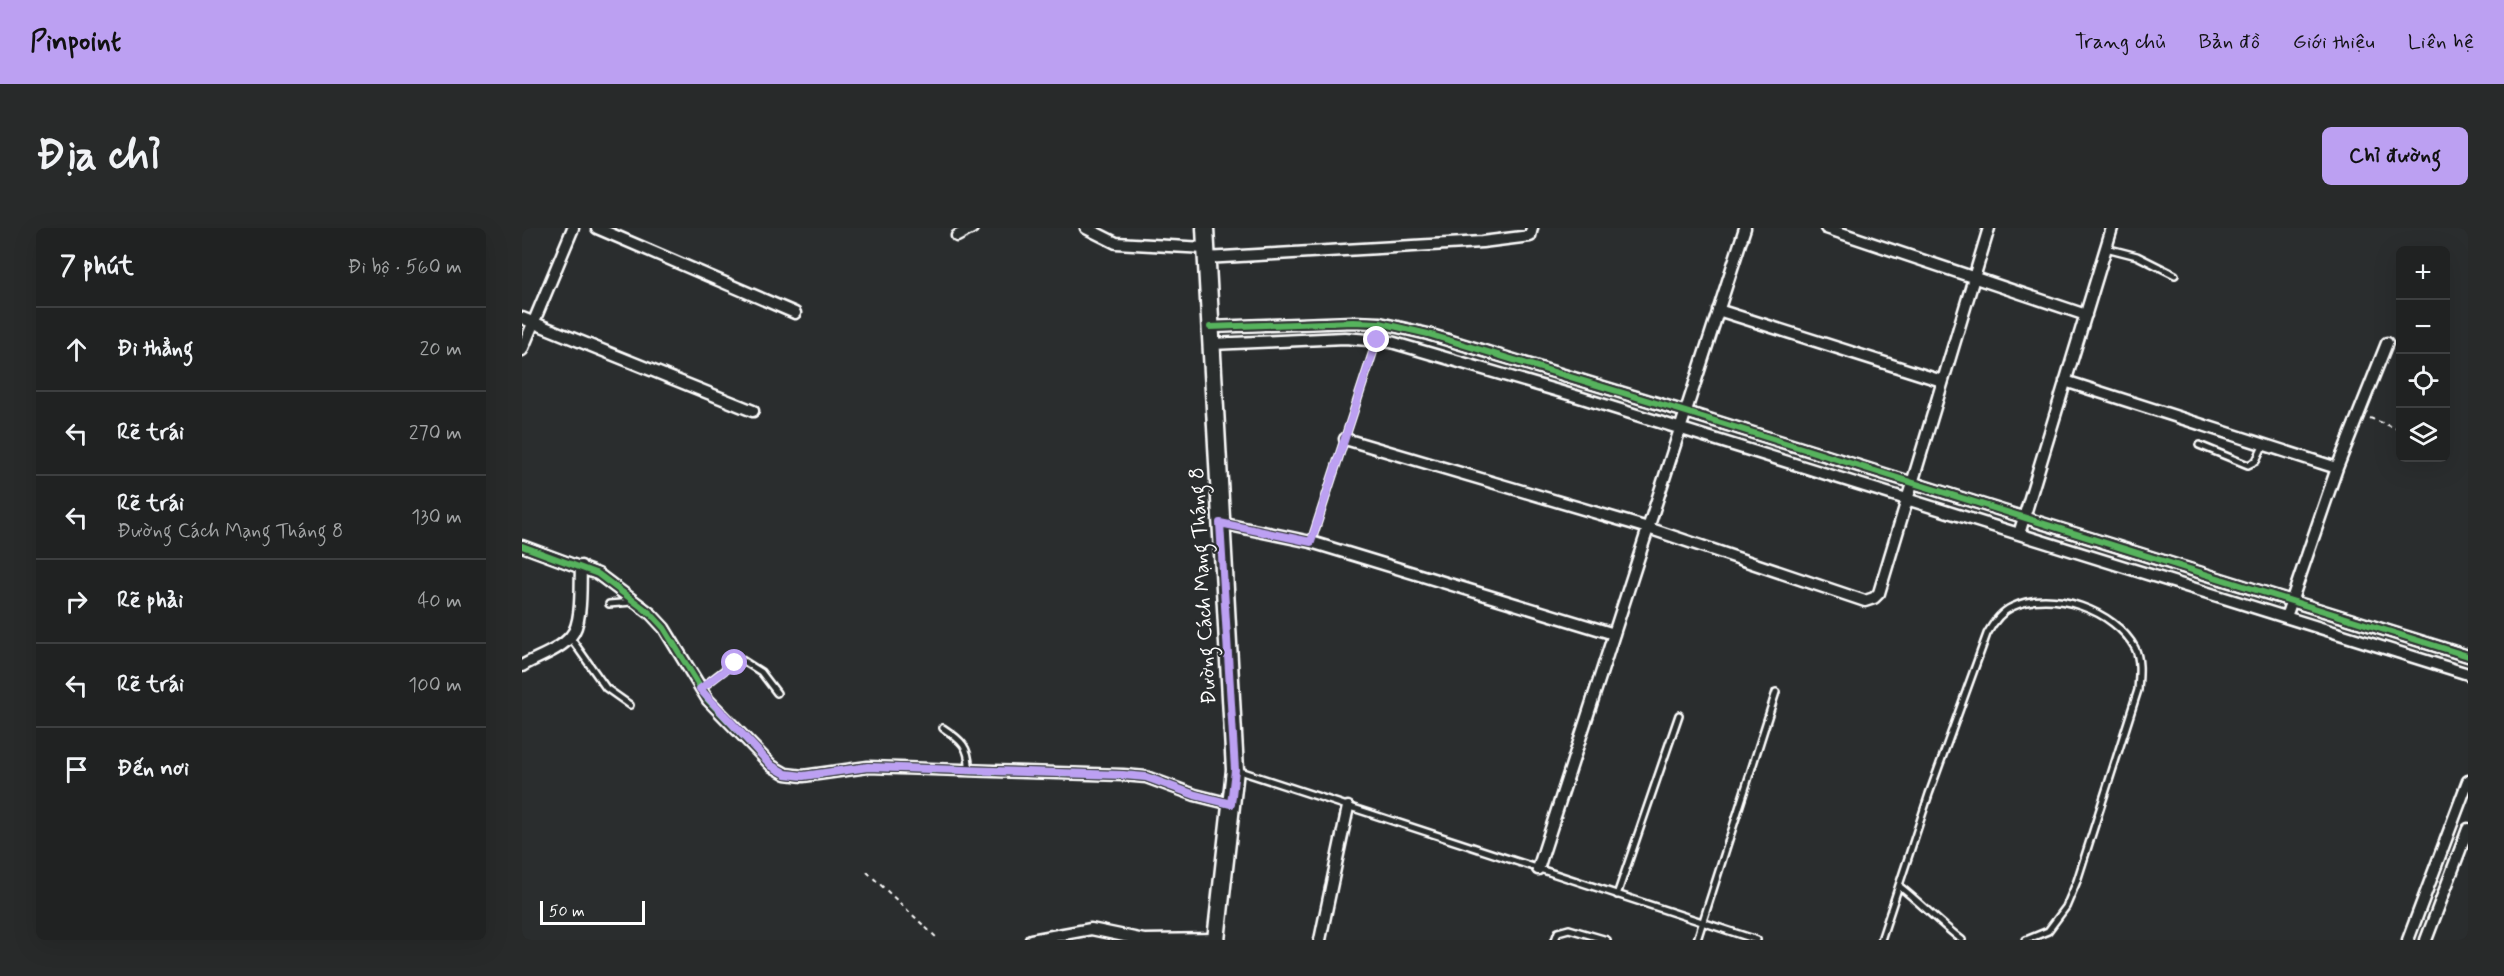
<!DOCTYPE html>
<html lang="vi">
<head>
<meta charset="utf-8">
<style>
	:root { --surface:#202222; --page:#282a2a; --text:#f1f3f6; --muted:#a2a4a5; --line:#3d3f40; --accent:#bca0f2 }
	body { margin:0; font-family:Mynerve,sans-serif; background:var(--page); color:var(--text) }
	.controls { position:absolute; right:18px; top:18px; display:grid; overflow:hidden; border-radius:9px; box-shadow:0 6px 24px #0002 }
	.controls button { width:54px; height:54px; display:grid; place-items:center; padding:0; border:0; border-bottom:2px solid var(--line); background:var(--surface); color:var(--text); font:30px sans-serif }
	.scale { position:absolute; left:18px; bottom:15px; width:105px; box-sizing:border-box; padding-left:6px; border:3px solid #fff; border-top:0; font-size:16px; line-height:21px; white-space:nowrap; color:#fff; -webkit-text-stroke:4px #2a2d2e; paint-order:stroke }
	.stop { position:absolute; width:18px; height:18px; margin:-14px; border:4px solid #bca0f2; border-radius:50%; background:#fff }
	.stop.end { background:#bca0f2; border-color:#fff; box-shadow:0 2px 6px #0008 }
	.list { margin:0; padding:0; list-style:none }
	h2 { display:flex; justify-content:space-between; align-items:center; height:78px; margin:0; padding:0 24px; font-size:26px }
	h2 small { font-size:20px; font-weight:400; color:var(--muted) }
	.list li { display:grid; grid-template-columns:39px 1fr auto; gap:18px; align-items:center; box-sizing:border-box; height:84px; padding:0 24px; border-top:2px solid var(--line) }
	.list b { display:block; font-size:22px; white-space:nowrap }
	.list p { margin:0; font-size:20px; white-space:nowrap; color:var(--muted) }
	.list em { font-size:20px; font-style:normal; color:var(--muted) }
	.icon { flex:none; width:33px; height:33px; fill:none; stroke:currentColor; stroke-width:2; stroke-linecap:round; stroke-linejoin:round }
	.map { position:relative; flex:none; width:1946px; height:712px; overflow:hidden; border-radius:9px }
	header { display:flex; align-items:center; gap:36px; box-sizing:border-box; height:84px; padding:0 30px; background:var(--accent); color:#111 }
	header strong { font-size:28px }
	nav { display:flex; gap:33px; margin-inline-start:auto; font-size:21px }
	.intro { display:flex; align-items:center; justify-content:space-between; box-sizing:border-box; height:144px; padding:0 36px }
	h1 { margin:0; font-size:42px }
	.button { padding:15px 27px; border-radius:9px; background:var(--accent); color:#111; font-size:21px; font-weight:700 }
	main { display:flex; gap:36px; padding:0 36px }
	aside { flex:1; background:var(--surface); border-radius:9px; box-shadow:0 6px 24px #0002 }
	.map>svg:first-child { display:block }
</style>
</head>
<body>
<header>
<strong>Pinpoint</strong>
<nav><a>Trang chủ</a><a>Bản đồ</a><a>Giới thiệu</a><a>Liên hệ</a></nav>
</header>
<div class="intro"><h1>Địa chỉ</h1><a class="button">Chỉ đường</a></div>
<main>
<aside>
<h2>7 phút<small>Đi bộ · 560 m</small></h2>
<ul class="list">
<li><svg class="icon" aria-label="ahead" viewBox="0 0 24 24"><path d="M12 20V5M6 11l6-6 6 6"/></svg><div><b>Đi thẳng</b></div><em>20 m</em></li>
<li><svg class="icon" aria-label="left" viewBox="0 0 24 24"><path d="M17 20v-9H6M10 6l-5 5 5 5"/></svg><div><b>Rẽ trái</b></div><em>270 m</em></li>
<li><svg class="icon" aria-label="left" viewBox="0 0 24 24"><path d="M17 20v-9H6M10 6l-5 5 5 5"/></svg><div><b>Rẽ trái</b><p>Đường Cách Mạng Tháng 8</p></div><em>130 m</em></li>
<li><svg class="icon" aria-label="right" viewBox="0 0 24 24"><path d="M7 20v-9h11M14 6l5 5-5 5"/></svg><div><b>Rẽ phải</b></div><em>40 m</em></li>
<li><svg class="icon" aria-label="left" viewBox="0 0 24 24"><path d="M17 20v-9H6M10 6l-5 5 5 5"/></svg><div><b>Rẽ trái</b></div><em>100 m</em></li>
<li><svg class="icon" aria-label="arrive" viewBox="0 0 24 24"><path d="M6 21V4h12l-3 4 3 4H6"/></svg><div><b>Đến nơi</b></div></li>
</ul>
</aside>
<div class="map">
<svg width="1946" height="712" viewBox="0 0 1946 712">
	<rect width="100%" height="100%" fill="#2a2d2e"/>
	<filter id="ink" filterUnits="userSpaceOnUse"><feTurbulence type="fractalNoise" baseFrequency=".0167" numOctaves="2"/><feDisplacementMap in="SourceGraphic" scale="12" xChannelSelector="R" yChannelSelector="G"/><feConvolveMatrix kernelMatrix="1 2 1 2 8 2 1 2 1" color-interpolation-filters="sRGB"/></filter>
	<g filter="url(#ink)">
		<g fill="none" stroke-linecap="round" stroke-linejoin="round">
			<g stroke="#fff" stroke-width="10">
				<path id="lane" d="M1584,20L1615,28L1653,47
					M1677,217L1726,237L1734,233L1742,216
					M789,314L855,112L858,95
					M87,376L110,374
					M48,409L84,460L108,477
					M178,461L213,434L220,432L239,444L255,465
					M421,500C439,512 448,519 447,542
					M715,542L1235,712
					M1377,658C1399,675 1417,695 1440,712
					M1095,667L1157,487
					M1033,712L1036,704L1047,701L1085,712
					M1175,712L1254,464
					M1359,712L1407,566L1465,406C1471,395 1479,384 1490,379C1529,360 1593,382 1613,420C1619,432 1617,448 1616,462L1555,653L1544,679L1526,703L1504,712"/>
			</g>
			<g stroke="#fff" stroke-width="15">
				<path id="street" d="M75,0L273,85
					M564,0L594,15L683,20
					M1304,0L1564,87
					M435,8L450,0
					M683,30L960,14L1008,8L1010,0
					M1196,82L1420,153
					M0,90L231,183
					M688,99L831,94L858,95L906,106L1164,184L1946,428
					M689,116L823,110L869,114L1057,169L1946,446
					M0,122L51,0
					M1543,153L1815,240
					M823,211L1126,300L1343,373L1352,370L1357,365L1467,0
					M698,295L789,314L1092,406
					M1497,306L1590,0
					M0,318L76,346L129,386L142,400L186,472L250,538L264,546L281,548L346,539L601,547L624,549L673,567L709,576
					M1764,389L1815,240L1865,115
					M0,438C15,429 38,422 49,408C61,395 58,356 59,338
					M1016,641L1223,0
					M509,712L569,701L622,712L694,711
					M798,712L826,579
					M1886,712L1946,553
					M1904,712L1946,601"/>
			</g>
			<g stroke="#fff" stroke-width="21">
				<path id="secondary" d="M683,0L713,542L694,712"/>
			</g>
			<path stroke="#fff" stroke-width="2" stroke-dasharray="4.5 4.5" stroke-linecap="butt" d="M1848,190L1878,202
				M345,644L417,712"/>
			<use href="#lane" stroke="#2a2d2e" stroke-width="5"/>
			<use href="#street" stroke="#2a2d2e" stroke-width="10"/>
			<use href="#secondary" stroke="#2a2d2e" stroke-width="16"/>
			<g stroke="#2a2d2e" stroke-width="10">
				<path id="cycleway" d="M688,99L831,94L858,95L906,106L1164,184L1946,428
					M0,318L76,346L129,386L142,400L186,472L250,538L264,546L281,548L346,539L601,547L624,549L673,567L709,576"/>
			</g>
			<use href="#cycleway" stroke="#56b35d" stroke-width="6"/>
		</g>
	</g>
	<g fill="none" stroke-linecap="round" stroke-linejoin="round" filter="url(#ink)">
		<path stroke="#bca0f2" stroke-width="8" d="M213,435L178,461L250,538L264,546L281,548L346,539L601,547L624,549L673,567L709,576L713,542L698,295L789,314L855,112"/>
	</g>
	<g text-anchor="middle" stroke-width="4.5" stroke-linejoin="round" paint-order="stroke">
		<g font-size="21" fill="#fff" stroke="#2a2d2e">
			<text transform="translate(680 358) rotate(-93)" y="7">Đường Cách Mạng Tháng 8</text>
		</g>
	</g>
</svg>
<div class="controls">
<button>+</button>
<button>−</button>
<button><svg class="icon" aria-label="locate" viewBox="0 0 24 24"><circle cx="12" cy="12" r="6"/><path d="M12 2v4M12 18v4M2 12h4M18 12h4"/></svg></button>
<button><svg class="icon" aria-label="layers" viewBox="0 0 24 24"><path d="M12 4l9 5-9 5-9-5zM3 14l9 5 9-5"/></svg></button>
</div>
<div class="scale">50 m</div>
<div class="stop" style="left:213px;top:435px"></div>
<div class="stop end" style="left:855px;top:112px"></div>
</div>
</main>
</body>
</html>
